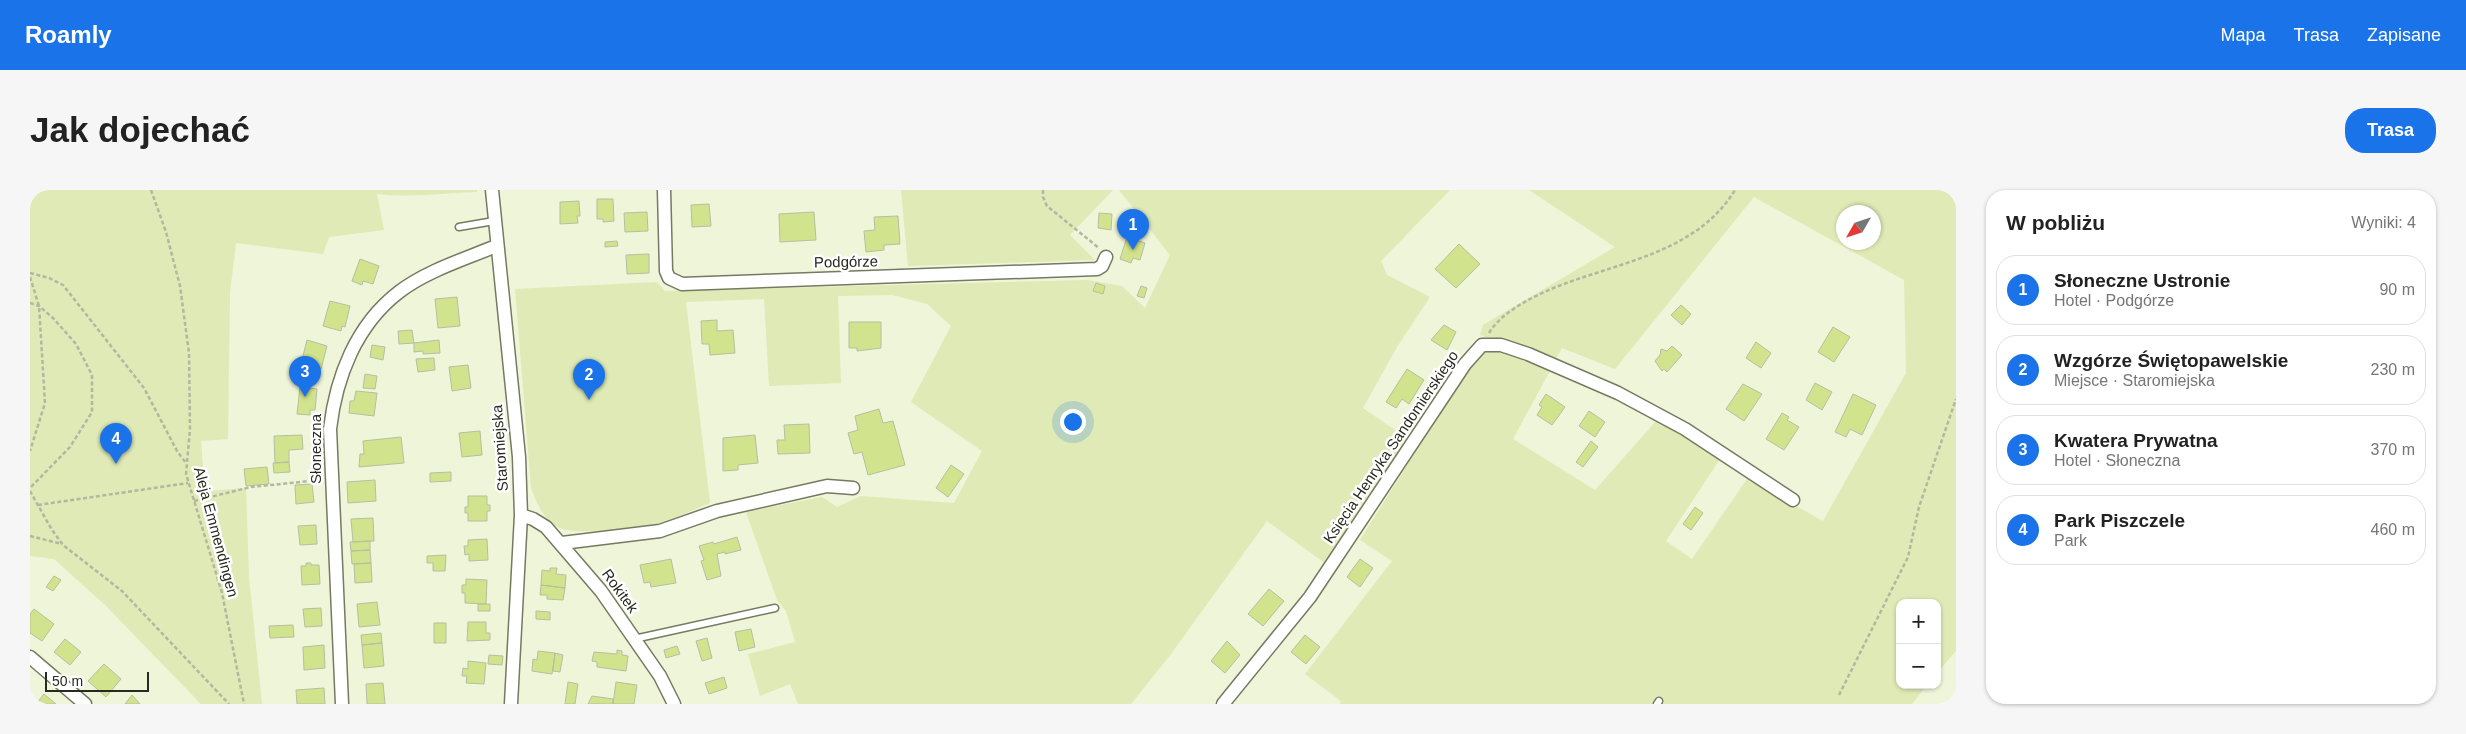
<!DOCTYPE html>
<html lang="pl">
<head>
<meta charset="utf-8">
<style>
	:root { --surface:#fff; --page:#f6f6f6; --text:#222; --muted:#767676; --line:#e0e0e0; --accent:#1a73e8 }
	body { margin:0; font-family:Helvetica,sans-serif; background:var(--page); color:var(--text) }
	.controls { position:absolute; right:15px; bottom:15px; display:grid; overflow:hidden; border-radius:10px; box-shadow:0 1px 4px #0004 }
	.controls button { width:45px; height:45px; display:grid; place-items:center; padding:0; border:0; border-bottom:1px solid var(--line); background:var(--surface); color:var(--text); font:25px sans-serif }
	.compass { position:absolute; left:1806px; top:15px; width:45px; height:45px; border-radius:50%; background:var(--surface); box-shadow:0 1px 4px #0004; rotate:231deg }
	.scale { position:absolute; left:15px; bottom:12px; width:104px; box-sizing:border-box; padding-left:5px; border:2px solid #282a1f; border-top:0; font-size:14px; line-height:18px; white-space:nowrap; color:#282a1f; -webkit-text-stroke:4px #fff; paint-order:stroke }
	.you { position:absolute; left:1042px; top:231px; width:18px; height:18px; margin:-12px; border:4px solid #fff; border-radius:50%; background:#1a73e8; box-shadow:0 0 0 8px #1a73e833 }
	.badge { display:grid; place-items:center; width:32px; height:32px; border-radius:50%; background:var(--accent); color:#fff; font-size:16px; font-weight:700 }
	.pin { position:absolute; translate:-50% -41px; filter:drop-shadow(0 1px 2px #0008) }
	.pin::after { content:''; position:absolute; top:26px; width:18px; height:15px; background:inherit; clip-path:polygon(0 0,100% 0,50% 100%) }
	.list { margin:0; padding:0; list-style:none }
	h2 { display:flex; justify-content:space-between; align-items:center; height:65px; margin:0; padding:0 20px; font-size:21px }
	h2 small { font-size:16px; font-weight:400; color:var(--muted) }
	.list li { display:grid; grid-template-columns:32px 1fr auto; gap:15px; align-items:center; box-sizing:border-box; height:70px; margin:0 10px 10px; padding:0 10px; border:1px solid var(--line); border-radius:20px }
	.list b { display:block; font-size:19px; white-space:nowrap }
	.list p { margin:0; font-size:16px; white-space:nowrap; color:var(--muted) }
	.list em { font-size:16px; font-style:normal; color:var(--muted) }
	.map { position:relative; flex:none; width:1926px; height:514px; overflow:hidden; border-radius:20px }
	header { display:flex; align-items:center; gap:30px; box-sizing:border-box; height:70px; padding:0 25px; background:var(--accent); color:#fff }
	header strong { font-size:24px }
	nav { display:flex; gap:28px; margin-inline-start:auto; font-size:18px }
	.intro { display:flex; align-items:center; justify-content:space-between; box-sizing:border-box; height:120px; padding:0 30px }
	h1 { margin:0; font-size:35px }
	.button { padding:12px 22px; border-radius:20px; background:var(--accent); color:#fff; font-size:18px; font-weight:700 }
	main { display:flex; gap:30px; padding:0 30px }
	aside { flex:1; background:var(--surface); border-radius:20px; box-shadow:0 1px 4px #0004 }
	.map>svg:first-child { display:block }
</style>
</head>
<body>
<header>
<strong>Roamly</strong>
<nav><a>Mapa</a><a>Trasa</a><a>Zapisane</a></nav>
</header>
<div class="intro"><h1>Jak dojechać</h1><a class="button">Trasa</a></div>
<main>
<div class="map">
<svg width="1926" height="514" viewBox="0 0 1926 514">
	<rect width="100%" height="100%" fill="#eef5d8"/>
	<path fill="#dfeab6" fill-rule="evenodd" d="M0,0H447V2C414,3 380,8 347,4L354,40L299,47L293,64L206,53L200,103L198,249L171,251L175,301L216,298L219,387L232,514H171L75,415L24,369L0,366Z
		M871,0H1083L1040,45L1065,70L878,76Z
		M1089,0H1420L1351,71L1357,85L1400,107L1367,157L1333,218L1378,249L1296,374L1237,331L1141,464L1101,514H768L760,494L730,506L718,464L765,452L756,421L747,410L716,322L792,307L807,317L831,306L924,313L952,261L881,212L921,136L897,114L862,105L808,106L811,193L739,196L734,109L656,112L680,313C663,320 646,328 629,333C611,338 550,345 533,339C515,334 507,314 501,298L485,99L627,92L635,101L1058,90L1092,96L1115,118L1140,65Z
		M1499,0H1926V461L1907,483V413H1870V495H1897L1882,514H1310L1311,511L1275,484L1362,371L1330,350L1438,178L1451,161L1471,159L1521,179L1483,249L1565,300L1627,230L1690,269L1636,351L1662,369L1717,289L1793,331L1876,183L1874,90L1724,7L1585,179L1532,158L1524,172L1450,145L1453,135L1585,57ZM1814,22H1844V52H1814Z"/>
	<path fill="#d2e38d" stroke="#b7bea2" d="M567,9H583L584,31L573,32V29H567Z
		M549,11L550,26H547L548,33L530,34V12Z
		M679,14L681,36L662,37L661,15Z
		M617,22L618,41L595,42L594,23Z
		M784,22L786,50L750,52L749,24Z
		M1069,23L1082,24L1081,40L1068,38Z
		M868,26L870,54L854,55V60L836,62L834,41L845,40L844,27Z
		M1097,47L1115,53L1110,70L1103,68L1101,73L1090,69Z
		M587,51L588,56L575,57V52Z
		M1429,54L1450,74L1426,98L1405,79Z
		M619,64V83L597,84L596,65Z
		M330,69L349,76L343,94L333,91L332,95L322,91Z
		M1066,93L1075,96L1073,104L1063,101Z
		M1111,96L1117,98L1114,108L1107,106Z
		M427,107L430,136L408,138L405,109Z
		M300,111L320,116L315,137L312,136L311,141L293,136Z
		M1651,115L1661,124L1652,135L1641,125Z
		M687,130V141L703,140L705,163L680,165L679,154H672L671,131Z
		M819,132H851V158L827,161V158H819Z
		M1414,135L1426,142L1417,160L1401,150Z
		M1803,137L1820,147L1804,172L1788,162Z
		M382,140L384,153L369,154L368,141Z
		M277,150L297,156L291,179L271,174Z
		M409,150L410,163L393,164V161L384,162V153Z
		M1726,152L1741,163L1731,178L1716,168Z
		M342,155L355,157L353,170L340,167Z
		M1642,156L1652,165L1637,182L1634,179L1632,181L1625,171L1630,165L1631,159L1637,161Z
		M404,168L405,180L388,182L386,169Z
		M438,175L441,198L422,201L419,177Z
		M1377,179L1394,190L1379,214L1372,209L1366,218L1356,212Z
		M335,184L347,186L345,199L333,198Z
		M1785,193L1802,202L1792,220L1776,210Z
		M1713,194L1732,204L1714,231L1696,219Z
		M270,197L287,199L285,220H280V225L267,224Z
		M326,201L347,203L344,226L319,223L320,211H324Z
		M1516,204L1535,217L1522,235L1507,225L1512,217L1509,215Z
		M1823,204L1846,215L1832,245L1820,239L1816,247L1805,242Z
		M849,219L853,233L863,231L875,275L838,285L832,262L824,264L818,243L828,240L825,226Z
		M1559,221L1575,232L1565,247L1549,236Z
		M1752,223L1759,227L1757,230L1769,237L1754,260L1736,249Z
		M779,234L780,263L748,264L747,250H755L754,235Z
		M450,241L452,265L432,267L429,243Z
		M272,245L273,259L259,260V272L245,273L244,246Z
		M725,245L728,273L708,275V280L693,281V248Z
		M371,247L374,273L329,277L330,264H334L333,251Z
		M1561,251L1568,257L1553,277L1546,272Z
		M259,272L260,282L244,283L243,273Z
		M921,275L934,284L918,307L906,298Z
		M237,277L239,294L216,296L214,279Z
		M421,282V291L400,292V283Z
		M345,290L346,311L318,313L317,292Z
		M282,294L284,312L266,314L265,295Z
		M438,306H457V315H460V321H457V331H438V323H435V317H438Z
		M1665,317L1673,323L1661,340L1653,334Z
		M343,328L344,351L323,352L321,329Z
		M286,335L287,354L270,355L268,336Z
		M707,347L711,360L695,364V362L687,364L691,386L677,390L671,371L674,370L669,356L683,352L684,354Z
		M457,349L458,370L439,371V364L435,365L434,356H438V350Z
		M340,351V360L321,361L320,352Z
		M340,360L341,373L322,374L321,361Z
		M416,365L415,381H403V373H397V366Z
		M641,369L646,393L621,397L620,392L614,393L610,375Z
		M1330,369L1343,378L1330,397L1317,387Z
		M276,373H281V375H289L290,394L272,395L271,376H276Z
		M341,373L342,392L325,393L324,374Z
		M520,378H527L526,384L536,385L535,398L511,395L512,380L520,381Z
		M24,386L31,390L23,401L16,397Z
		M436,389L457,390L456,414L435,413V403H432V395H436Z
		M511,395L535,398L533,410L517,409V405H510Z
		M1239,399L1254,411L1233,436L1218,424Z
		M347,412L350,435L329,437L327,414Z
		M448,414H460V421H448Z
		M291,418L292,436L275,437L273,419Z
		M4,419L24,434L12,451L0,443V424Z
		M506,421L520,422V430L506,429Z
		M438,432H456V443H460V450L437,451Z
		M404,433H416V453H404Z
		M263,435L264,447L240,448L239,436Z
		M721,439L725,457L709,461L705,442Z
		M351,443L352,453L332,455L331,445Z
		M1275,445L1290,457L1276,474L1261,462Z
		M677,448L682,468L672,471L666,451Z
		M35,449L51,462L40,475L24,462Z
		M1197,451L1210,465L1195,483L1181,471Z
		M352,453L354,476L334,478L332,455Z
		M294,455L295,478L274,480L273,457Z
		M647,456L650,464L636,468L634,460Z
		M587,460L592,461V465L598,466L596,481L567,477V472L562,471L564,462L587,464Z
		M508,461L525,463L522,484L502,481L503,469L507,470Z
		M525,463L533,465L530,482L523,481Z
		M459,465L473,466L472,475L458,474Z
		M438,471L456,473L454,494L436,493L437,486H432L433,478L438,479Z
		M74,474L91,489L76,507L58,491Z
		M694,487L697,498L679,504L675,493Z
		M538,492L548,494L545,514H535Z
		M586,492L607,495L604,514H583Z
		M353,493L355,514H337L336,494Z
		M294,498L295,514H267L266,500Z
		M14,504L26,514H6Z
		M102,505L110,514H95Z
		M562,506L583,509V514H558Z"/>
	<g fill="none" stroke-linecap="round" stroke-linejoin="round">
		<g stroke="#757a61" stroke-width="9">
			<path id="lane" d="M429,37L464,31
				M604,449L745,418
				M1627,514L1629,511"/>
		</g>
		<g stroke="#757a61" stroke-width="15">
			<path id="street" d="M462,0L489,267L491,325L481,514
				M634,0L636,81L639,88L652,94L1067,79L1072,76L1076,67
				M491,325L503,329L516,337L571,401L630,486L644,514
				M532,353L630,341L687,321L797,296L823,298
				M0,467L55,514
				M312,514L300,239C306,187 326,135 369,102C396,81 435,69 466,56
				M1193,514L1280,407L1435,174L1452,155H1471L1498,164L1588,203L1655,239L1763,310"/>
		</g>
		<path stroke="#b2b7a0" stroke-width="2.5" stroke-dasharray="4 2.5" stroke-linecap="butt" d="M121,0L136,42L150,96L159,163L160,239L156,284L192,403L214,514
			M1013,0V7L1017,16L1069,58
			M0,83L19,88L33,95L114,198L147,261L156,273
			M0,87L9,116L15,213L0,261
			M0,113L9,116L23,128L46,154L62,185V222L40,257L0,298
			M1459,143C1469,127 1484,118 1500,109C1567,73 1661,72 1705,0
			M0,301L22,340L33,355L92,401L199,514
			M164,311L221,297L290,290
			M8,315L158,293
			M0,346L32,354
			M1809,505L1878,367L1889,317L1926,209"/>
		<use href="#lane" stroke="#fff" stroke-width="6"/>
		<use href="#street" stroke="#fff" stroke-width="12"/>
	</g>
	<g text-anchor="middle" stroke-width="5" stroke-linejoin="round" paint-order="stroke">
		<g font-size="15" fill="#282a1f" stroke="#fff">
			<text transform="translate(816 72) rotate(-1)" y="5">Podgórze</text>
			<text transform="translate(1361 257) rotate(-56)" y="5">Księcia Henryka Sandomierskiego</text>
			<text transform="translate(470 258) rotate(-94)" y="5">Staromiejska</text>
			<text transform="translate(286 259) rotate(-90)" y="5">Słoneczna</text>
			<text transform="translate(186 342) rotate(75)" y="5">Aleja Emmendingen</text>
			<text transform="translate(590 401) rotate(54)" y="5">Rokitek</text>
		</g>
	</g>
</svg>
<div class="controls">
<button>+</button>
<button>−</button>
</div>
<svg class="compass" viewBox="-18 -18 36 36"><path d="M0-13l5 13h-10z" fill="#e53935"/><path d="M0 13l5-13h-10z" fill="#767676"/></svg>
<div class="scale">50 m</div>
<div class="you"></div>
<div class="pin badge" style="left:1103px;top:60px">1</div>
<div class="pin badge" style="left:559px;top:210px">2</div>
<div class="pin badge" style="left:275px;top:207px">3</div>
<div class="pin badge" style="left:86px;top:274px">4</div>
</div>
<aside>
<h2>W pobliżu<small>Wyniki: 4</small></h2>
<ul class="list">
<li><span class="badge">1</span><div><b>Słoneczne Ustronie</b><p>Hotel · Podgórze</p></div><em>90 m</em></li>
<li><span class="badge">2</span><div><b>Wzgórze Świętopawelskie</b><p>Miejsce · Staromiejska</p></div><em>230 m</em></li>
<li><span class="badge">3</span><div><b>Kwatera Prywatna</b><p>Hotel · Słoneczna</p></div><em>370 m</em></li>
<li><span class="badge">4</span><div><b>Park Piszczele</b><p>Park</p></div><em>460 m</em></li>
</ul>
</aside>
</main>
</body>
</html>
